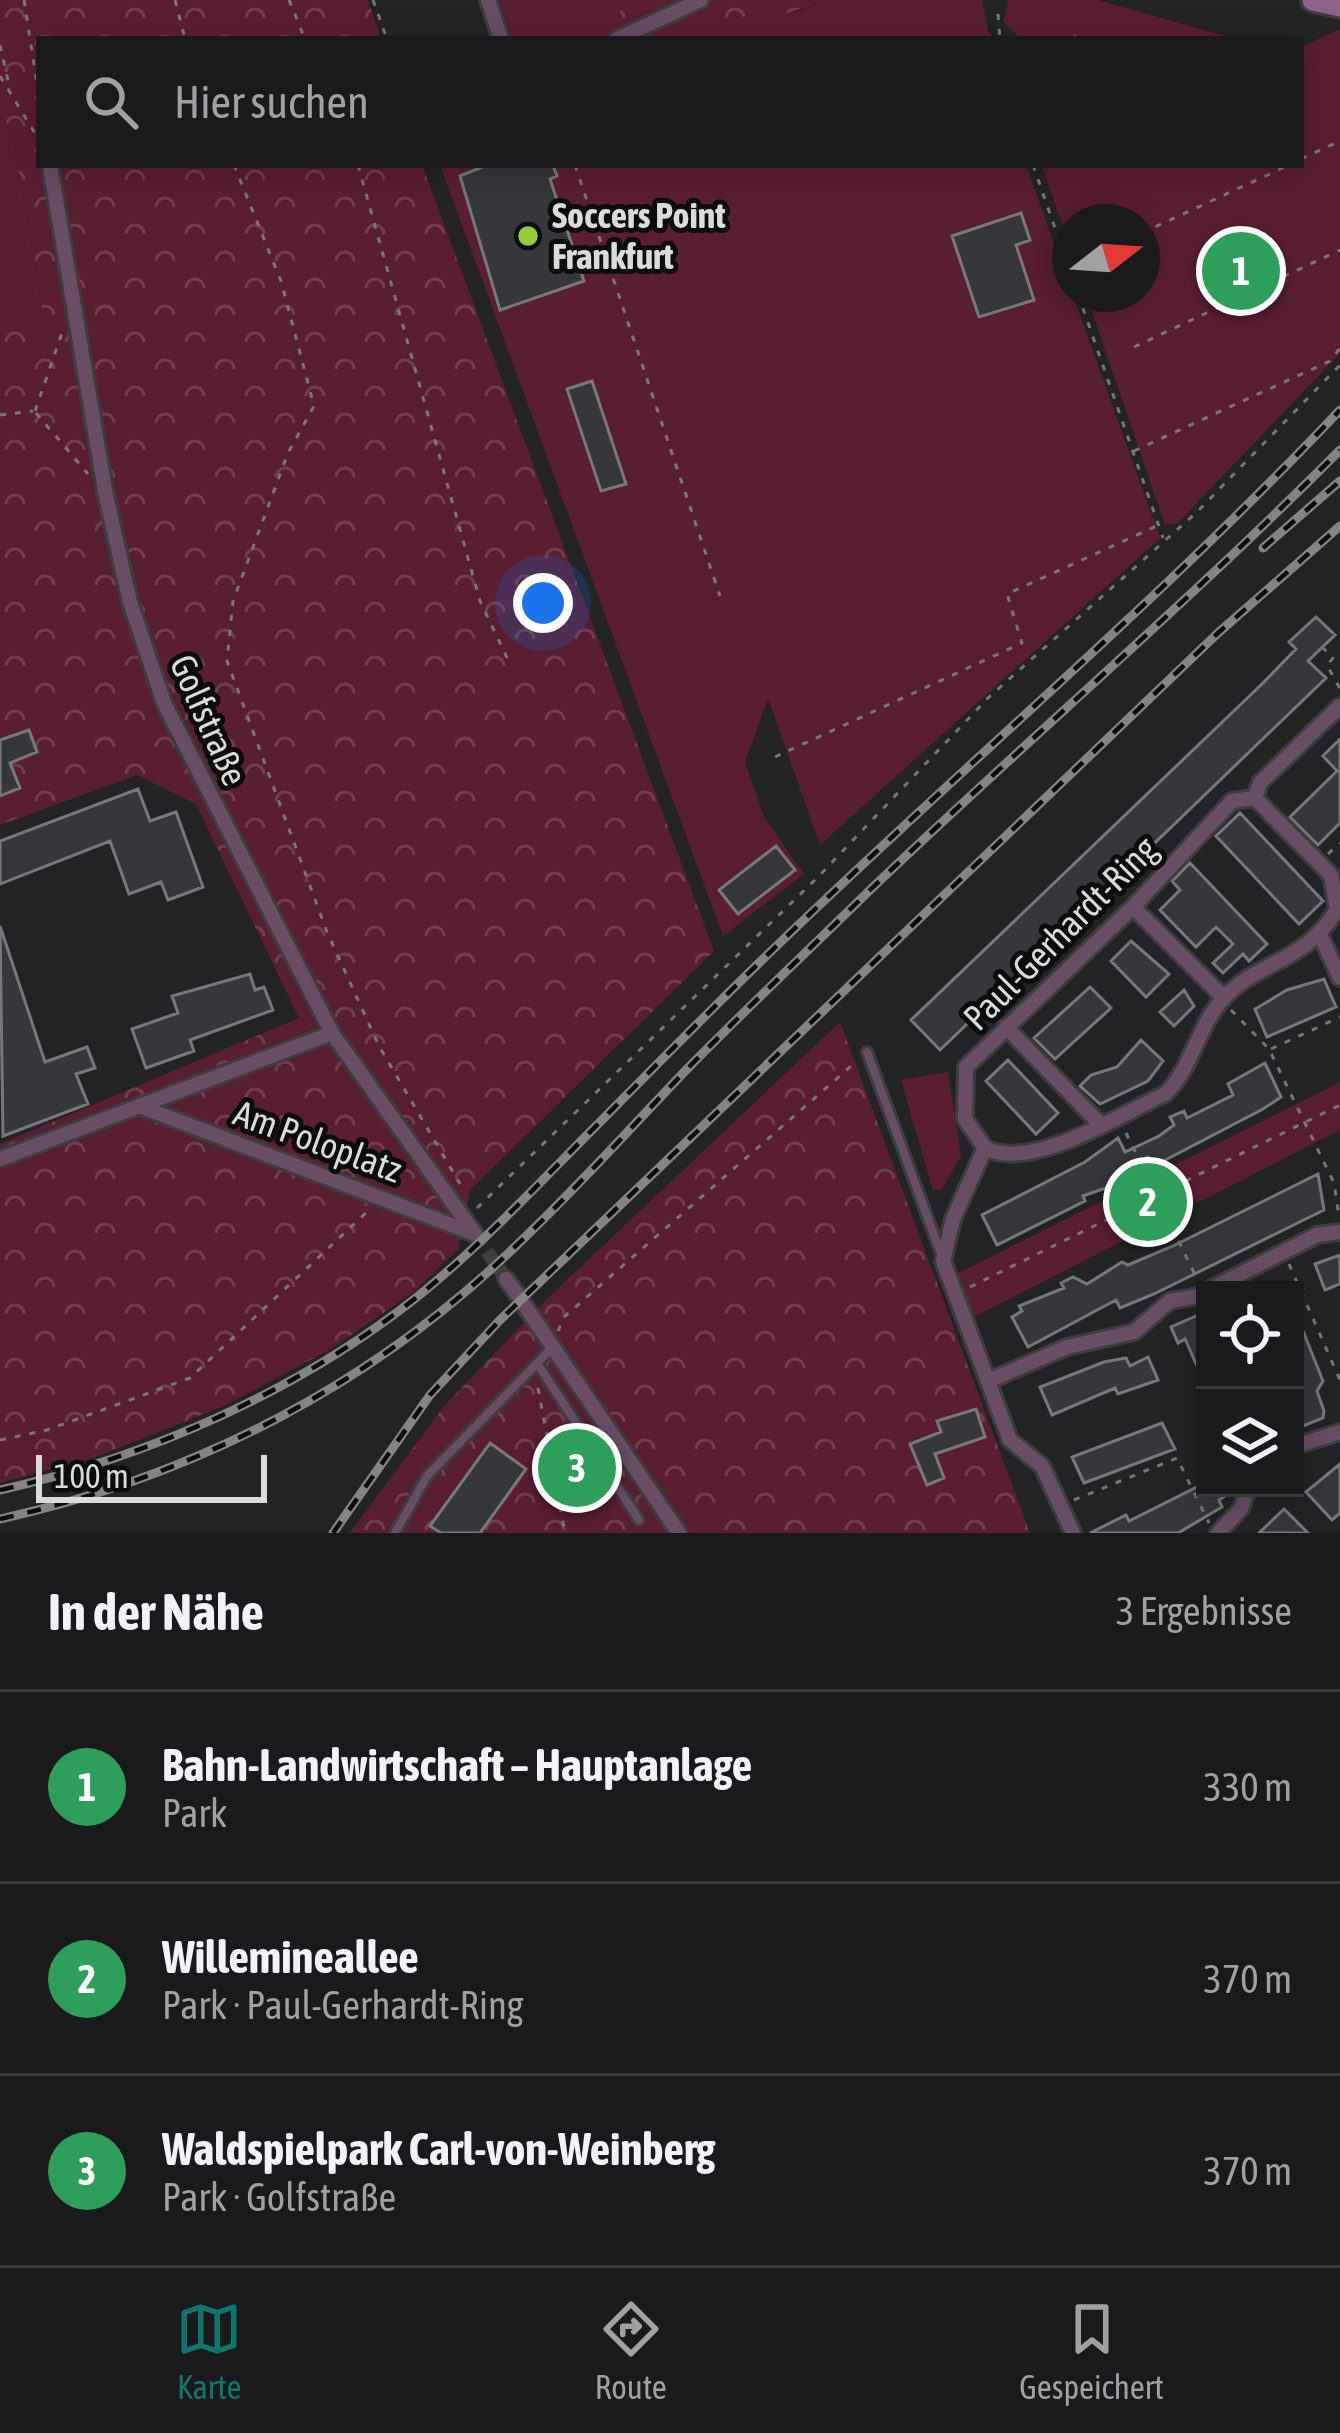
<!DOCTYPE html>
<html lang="de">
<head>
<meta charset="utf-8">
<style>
	:root { --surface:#1a1a1c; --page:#272729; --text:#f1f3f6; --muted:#9fa1a3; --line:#38383b; --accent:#0f766e }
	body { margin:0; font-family:"Asap Condensed",sans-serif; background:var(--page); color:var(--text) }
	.controls { position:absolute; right:36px; bottom:36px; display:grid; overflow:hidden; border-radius:0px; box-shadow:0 6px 30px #0003 }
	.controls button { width:108px; height:108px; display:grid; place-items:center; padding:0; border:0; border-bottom:3px solid var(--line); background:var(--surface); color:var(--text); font:60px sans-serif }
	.compass { position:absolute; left:1052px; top:204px; width:108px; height:108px; border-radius:50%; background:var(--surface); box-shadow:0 6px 30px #0003; rotate:73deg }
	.scale { position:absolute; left:36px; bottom:30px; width:231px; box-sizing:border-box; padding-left:12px; border:6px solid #dbdadc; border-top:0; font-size:33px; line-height:42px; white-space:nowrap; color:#dbdadc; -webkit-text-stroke:9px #0c0c0d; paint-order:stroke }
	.you { position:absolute; left:543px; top:603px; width:42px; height:42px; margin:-30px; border:9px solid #fff; border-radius:50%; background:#1a73e8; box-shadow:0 0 0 18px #1a73e833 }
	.badge { display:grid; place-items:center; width:78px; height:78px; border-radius:50%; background:var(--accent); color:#fff; font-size:39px; font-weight:700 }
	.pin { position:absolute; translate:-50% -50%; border:6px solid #fff; box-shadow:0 3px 12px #0006 }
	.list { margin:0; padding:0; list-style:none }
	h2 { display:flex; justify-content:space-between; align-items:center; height:156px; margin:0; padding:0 48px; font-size:51px }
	h2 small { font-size:39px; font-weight:400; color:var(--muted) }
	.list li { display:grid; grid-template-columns:78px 1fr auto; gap:36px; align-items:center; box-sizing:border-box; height:192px; padding:0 48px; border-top:3px solid var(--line) }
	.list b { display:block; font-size:45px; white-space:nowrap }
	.list p { margin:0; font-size:39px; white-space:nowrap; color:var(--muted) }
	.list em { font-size:39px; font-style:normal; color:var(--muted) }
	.icon { flex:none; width:66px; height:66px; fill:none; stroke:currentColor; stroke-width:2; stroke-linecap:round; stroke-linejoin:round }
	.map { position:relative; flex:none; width:1340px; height:1533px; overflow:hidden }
	.search { position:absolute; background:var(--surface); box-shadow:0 6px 30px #0003; left:36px; right:36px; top:36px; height:132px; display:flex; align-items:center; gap:30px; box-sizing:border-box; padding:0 42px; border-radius:0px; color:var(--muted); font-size:45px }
	.sheet { height:732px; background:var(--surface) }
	nav { display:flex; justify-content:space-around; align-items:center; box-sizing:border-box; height:168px; border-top:3px solid var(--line); background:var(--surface); font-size:33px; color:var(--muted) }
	nav a { display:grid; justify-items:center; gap:6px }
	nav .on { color:var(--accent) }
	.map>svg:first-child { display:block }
</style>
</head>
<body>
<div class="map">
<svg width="1340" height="1533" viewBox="0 0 1340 1533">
	<defs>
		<pattern id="forest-crowns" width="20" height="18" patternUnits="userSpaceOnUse" patternTransform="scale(3)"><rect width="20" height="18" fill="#5a1e32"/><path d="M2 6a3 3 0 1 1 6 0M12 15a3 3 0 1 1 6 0" fill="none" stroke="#713e4f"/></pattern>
	</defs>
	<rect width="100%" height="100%" fill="#232325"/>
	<path fill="#5a1e32" d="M499,0H789L795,12L829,0H982L988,31L995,39H512Z
		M1009,0H1097L1236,39H1021L1003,21Z
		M1340,29V353L1177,524L1165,525L1086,294H1142V222H1070V248L1042,165H1301V47Z
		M0,114L12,131L43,317L0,332Z
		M440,165H1026L1160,538L820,845L768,698L745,762L764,817L804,874L723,936Z
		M948,1072L961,1156L942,1189L933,1191L901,1080Z
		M1340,1082V1130L970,1319L954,1275Z"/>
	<path fill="url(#forest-crowns)" d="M0,0H368L381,39H39V165H422L714,951L470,1190L458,1249L415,1291L331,1349L224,1406L96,1457L0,1483V1144L299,1018L196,804L137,775L0,825V332L43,316L12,131L0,114Z
		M642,0H680L643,21L649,37L730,0H829L765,20L755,13L675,39H594L593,25Z
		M840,1022L1030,1533H350L444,1406L549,1297Z"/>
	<path fill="#36373a" stroke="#76787a" stroke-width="3" d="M487,165H553L557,176L550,179L584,281L500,310L460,176Z
		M1021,213L1030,240L1016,245L1034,300L979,317L952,236Z
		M592,381L626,484L601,491L567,389Z
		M1316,617L1335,635L1308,661L1326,678L940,1050L911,1020L1262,684L1296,649L1289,642Z
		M29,730L37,752L10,763L20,788L0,796V740Z
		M1340,739V823L1318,845L1290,817L1337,771L1323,756Z
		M138,789L150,821L176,812L203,887L168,900L161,882L129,894L110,841L0,884V841Z
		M1240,813L1323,901L1299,924L1216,836Z
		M776,846L795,870L738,914L719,890Z
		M1190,863L1267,944L1249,961L1243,954L1223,973L1213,963L1233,944L1216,927L1196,947L1160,910L1180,890L1172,881Z
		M0,926L45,1062L87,1047L95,1068L76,1074L88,1104L3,1136Z
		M1131,941L1169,974L1146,997L1111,961Z
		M250,974L255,990L264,987L273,1010L190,1040L194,1051L146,1068L132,1029L178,1013L172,996Z
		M1324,979L1336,1007L1267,1037L1255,1009L1287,990Z
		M1090,987L1111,1008L1055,1059L1034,1038Z
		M1184,990L1194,1006L1174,1026L1160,1012Z
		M1141,1040L1163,1061L1148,1081L1100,1104L1080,1086L1091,1075L1117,1067Z
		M1008,1060L1058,1113L1036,1134L986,1081Z
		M1265,1063L1281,1097L1263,1109L1152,1167L1148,1157L1118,1171L1123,1182L1083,1196L1085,1201L997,1245L982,1215L1085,1162L1118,1138L1125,1152L1159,1136L1174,1125L1170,1117L1184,1111L1187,1118L1233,1095L1228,1084Z
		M1318,1174L1324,1210L1154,1294L1120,1308L1116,1300L1028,1347L1012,1317L1022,1311L1019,1306L1064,1288L1061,1283L1073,1277L1087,1284L1122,1262L1128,1265L1173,1246Z
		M1340,1255V1284L1325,1290L1315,1264Z
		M1295,1311L1323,1381L1317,1391L1324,1411L1323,1418L1298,1428Z
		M1196,1316L1205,1325V1384L1185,1339L1178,1343L1171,1327Z
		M1148,1357L1158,1380L1118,1394L1115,1388L1052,1415L1040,1387L1104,1362L1126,1358L1130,1366Z
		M976,1409L985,1437L935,1454L944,1478L927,1485L910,1444L941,1432L937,1421Z
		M1162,1423L1175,1449L1084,1483L1072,1457Z
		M490,1443L526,1469L480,1533H441L430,1526Z
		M1340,1464V1513L1332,1520L1306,1492Z
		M1205,1483V1488H1237L1219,1500L1222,1507L1178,1533H1090L1126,1515L1129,1521Z
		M1284,1509L1308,1533H1259Z"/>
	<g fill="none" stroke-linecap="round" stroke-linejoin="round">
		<path stroke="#3f3e40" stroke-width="14" stroke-dasharray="14 7" stroke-linecap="butt" d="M475,1234L506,1279"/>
		<g stroke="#3d3d3f" stroke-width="14">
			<path id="lane" d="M867,1052L941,1254
				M537,1363L639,1520
				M395,1533L427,1476L552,1348"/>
		</g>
		<g stroke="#3d3d3f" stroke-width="20">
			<path id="street" d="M488,0L501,39
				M617,39L701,0
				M50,165L106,496L130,602L164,703L332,1033L475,1234
				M1255,798L1331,875L1337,909C1306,963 1260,959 1223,999C1197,1027 1193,1067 1165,1094C1121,1114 1031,1172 985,1148L965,1119L966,1067L1133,907L1232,801L1255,798L1260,783L1340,706
				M1133,907L1224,998
				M1321,937L1340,978
				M1006,1027L1100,1124
				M139,1106L475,1234
				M985,1148L953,1219L943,1261L1010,1440L1042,1466L1073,1533
				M0,1159L332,1033
				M506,1279L517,1294
				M1209,1290L1317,1235L1340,1232
				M525,1306L679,1533
				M988,1381L1067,1347L1134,1332L1170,1301L1205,1295
				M1295,1446L1340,1432
				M1218,1533L1241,1509L1249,1488"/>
		</g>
		<g stroke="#3d3d3f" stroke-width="27">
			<path id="secondary" d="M1313,0L1340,6"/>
		</g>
		<path stroke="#777779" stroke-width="3" stroke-dasharray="6 9" stroke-linecap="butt" d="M24,0L39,97
			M175,0L185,39
			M289,0L305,39
			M373,0L387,39
			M998,14L1000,39
			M1071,39L1084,32
			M1176,39L1177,38
			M0,45L10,89
			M0,76L39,140
			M1301,159L1340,141
			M234,165L281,281L314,406L288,453L233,601L227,661L327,932L379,1046L460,1184
			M358,165L480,601L511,666
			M575,165L720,596
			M1033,165L1070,271
			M1142,233L1289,165
			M1078,294L1163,538
			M1134,347L1340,250
			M35,411L62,333
			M36,413L88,474
			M0,415L33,411
			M1134,451L1330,361L1340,348
			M1322,647L1333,658L1327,665L1340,689
			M775,757L1022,643L1007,594L1159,525
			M1328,854L1340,843
			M1231,1010L1269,1049L1334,1183L1339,1216
			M1271,1049L1340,1017
			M1126,1133L1198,1281
			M477,1208L817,878L989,697L1196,513L1340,365
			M1289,1264L1340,1380
			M970,1287L1340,1105
			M558,1331L564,1317L857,1061
			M538,1388L565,1533
			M0,1440L47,1430L190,1378L369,1210
			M1074,1500L1177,1458L1209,1523"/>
		<use href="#lane" stroke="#684d65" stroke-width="8"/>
		<use href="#street" stroke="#684d65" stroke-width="14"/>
		<use href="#secondary" stroke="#8e638b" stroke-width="21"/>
		<g stroke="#848486" stroke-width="9">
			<path id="rail" d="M1263,548L1340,481
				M0,1490C148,1457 297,1392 417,1297C483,1244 541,1181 601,1121C675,1046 750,970 827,898C998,736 1179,581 1340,410
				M0,1519C196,1476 376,1383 520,1242C579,1186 633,1125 690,1066C749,1006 811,948 871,889C1026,741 1189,602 1340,450
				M333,1533L430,1395L500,1320L1218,633L1340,526"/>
		</g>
		<use href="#rail" stroke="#0c0c0d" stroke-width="4.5" stroke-dasharray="14" stroke-linecap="butt"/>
	</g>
	<circle fill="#94cc3c" stroke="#0c0c0d" stroke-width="4.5" cx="528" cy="236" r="12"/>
	<g text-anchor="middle" stroke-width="10" stroke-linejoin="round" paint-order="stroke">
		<g font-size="36" font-weight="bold" fill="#dbdadc" stroke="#0c0c0d" text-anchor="start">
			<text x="552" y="228">Soccers Point<tspan x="552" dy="41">Frankfurt</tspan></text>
		</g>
		<g font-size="36" fill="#dbdadc" stroke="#0c0c0d">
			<text transform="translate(209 720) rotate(66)" y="13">Golfstraße</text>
			<text transform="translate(1060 933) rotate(-45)" y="13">Paul-Gerhardt-Ring</text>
			<text transform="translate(318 1141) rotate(20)" y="13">Am Poloplatz</text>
		</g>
	</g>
</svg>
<div class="controls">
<button><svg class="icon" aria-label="locate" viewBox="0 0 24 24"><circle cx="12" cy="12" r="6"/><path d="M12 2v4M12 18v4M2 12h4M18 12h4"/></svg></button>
<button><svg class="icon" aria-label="layers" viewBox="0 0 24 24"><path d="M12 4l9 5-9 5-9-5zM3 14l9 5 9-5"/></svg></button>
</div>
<svg class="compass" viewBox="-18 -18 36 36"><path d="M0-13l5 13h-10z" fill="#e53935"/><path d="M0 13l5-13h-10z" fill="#9fa1a3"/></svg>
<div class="scale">100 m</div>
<div class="you"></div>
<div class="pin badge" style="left:1241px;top:271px;background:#2e9e5b">1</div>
<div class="pin badge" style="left:1148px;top:1202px;background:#2e9e5b">2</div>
<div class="pin badge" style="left:577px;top:1468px;background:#2e9e5b">3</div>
<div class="search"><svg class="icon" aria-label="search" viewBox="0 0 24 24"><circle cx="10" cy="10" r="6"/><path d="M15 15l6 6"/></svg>Hier suchen</div>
</div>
<section class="sheet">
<h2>In der Nähe<small>3 Ergebnisse</small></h2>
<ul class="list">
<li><span class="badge" style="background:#2e9e5b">1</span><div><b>Bahn-Landwirtschaft – Hauptanlage</b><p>Park</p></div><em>330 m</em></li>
<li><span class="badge" style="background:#2e9e5b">2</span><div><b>Willemineallee</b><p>Park · Paul-Gerhardt-Ring</p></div><em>370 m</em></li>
<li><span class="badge" style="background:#2e9e5b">3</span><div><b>Waldspielpark Carl-von-Weinberg</b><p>Park · Golfstraße</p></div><em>370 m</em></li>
</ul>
</section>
<nav>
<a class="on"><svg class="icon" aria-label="map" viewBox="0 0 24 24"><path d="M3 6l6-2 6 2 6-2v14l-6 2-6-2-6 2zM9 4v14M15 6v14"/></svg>Karte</a>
<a><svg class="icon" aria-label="directions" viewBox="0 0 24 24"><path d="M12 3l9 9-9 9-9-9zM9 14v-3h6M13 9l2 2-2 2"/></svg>Route</a>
<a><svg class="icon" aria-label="saved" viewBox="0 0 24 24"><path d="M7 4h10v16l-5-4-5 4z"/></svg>Gespeichert</a>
</nav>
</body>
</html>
